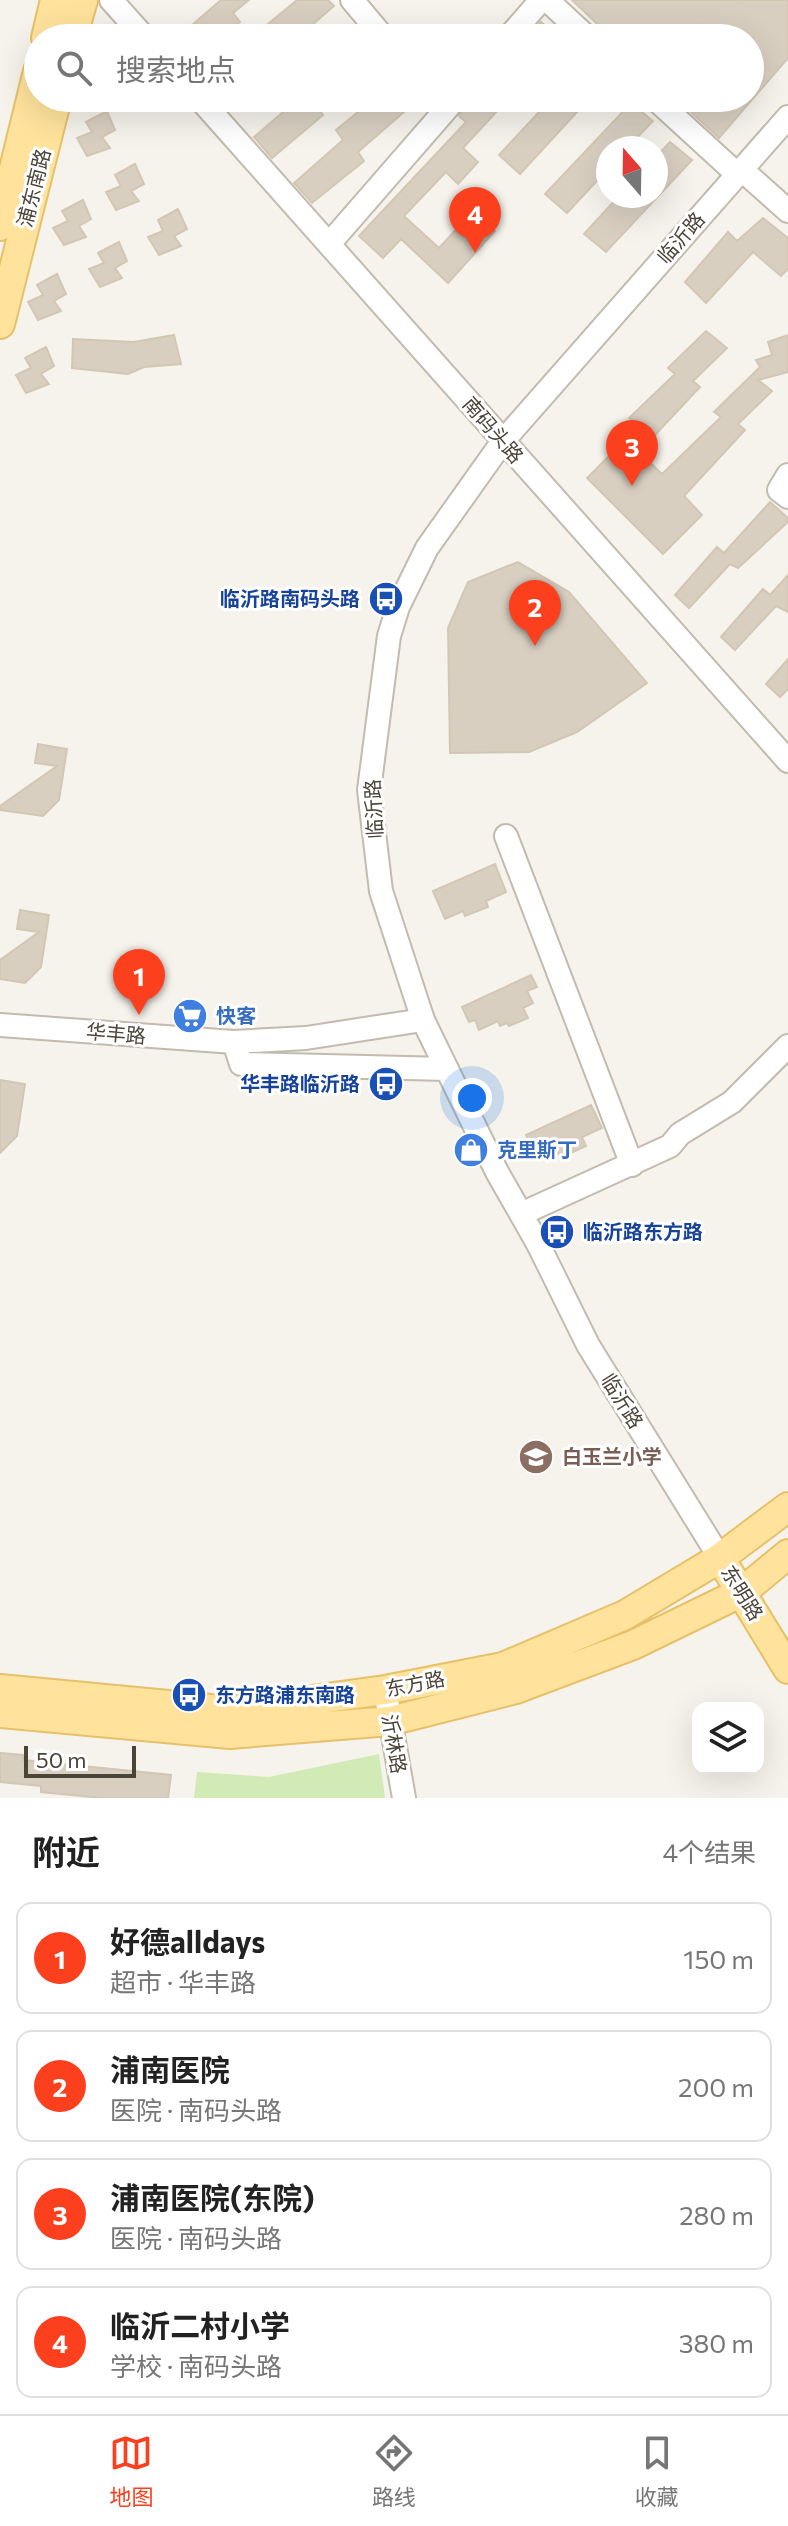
<!DOCTYPE html>
<html lang="zh">
<head>
<meta charset="utf-8">
<style>
	:root { --surface:#fff; --page:#f6f6f6; --text:#222; --muted:#767676; --line:#e0e0e0; --accent:#fc3f1d }
	body { margin:0; font-family:Commissioner,"Noto Sans SC",sans-serif; background:var(--page); color:var(--text) }
	.controls { position:absolute; right:24px; bottom:24px; display:grid; overflow:hidden; border-radius:16px; box-shadow:0 8px 32px #0002 }
	.controls button { width:72px; height:72px; display:grid; place-items:center; padding:0; border:0; border-bottom:2px solid var(--line); background:var(--surface); color:var(--text); font:40px sans-serif }
	.compass { position:absolute; left:596px; top:136px; width:72px; height:72px; border-radius:50%; background:var(--surface); box-shadow:0 8px 32px #0002; rotate:340deg }
	.scale { position:absolute; left:24px; bottom:20px; width:112px; box-sizing:border-box; padding-left:8px; border:4px solid #4b4439; border-top:0; font-size:22px; line-height:28px; white-space:nowrap; color:#4b4439; -webkit-text-stroke:6px #fff; paint-order:stroke }
	.you { position:absolute; left:472px; top:1098px; width:28px; height:28px; margin:-20px; border:6px solid #fff; border-radius:50%; background:#1a73e8; box-shadow:0 0 0 12px #1a73e833 }
	.badge { display:grid; place-items:center; width:52px; height:52px; border-radius:50%; background:var(--accent); color:#fff; font-size:26px; font-weight:700 }
	.pin { position:absolute; translate:-50% -66px; filter:drop-shadow(0 2px 4px #0008) }
	.pin::after { content:''; position:absolute; top:42px; width:28px; height:24px; background:inherit; clip-path:polygon(0 0,100% 0,50% 100%) }
	.list { margin:0; padding:0; list-style:none }
	h2 { display:flex; justify-content:space-between; align-items:center; height:104px; margin:0; padding:0 32px; font-size:34px }
	h2 small { font-size:26px; font-weight:400; color:var(--muted) }
	.list li { display:grid; grid-template-columns:52px 1fr auto; gap:24px; align-items:center; box-sizing:border-box; height:112px; margin:0 16px 16px; padding:0 16px; border:2px solid var(--line); border-radius:16px }
	.list b { display:block; font-size:30px; white-space:nowrap }
	.list p { margin:0; font-size:26px; white-space:nowrap; color:var(--muted) }
	.list em { font-size:26px; font-style:normal; color:var(--muted) }
	.icon { flex:none; width:44px; height:44px; fill:none; stroke:currentColor; stroke-width:2; stroke-linecap:round; stroke-linejoin:round }
	.map { position:relative; flex:none; width:788px; height:1798px; overflow:hidden }
	.search { position:absolute; background:var(--surface); box-shadow:0 8px 32px #0002; left:24px; right:24px; top:24px; height:88px; display:flex; align-items:center; gap:20px; box-sizing:border-box; padding:0 28px; border-radius:44px; color:var(--muted); font-size:30px }
	.sheet { height:616px; background:var(--surface) }
	nav { display:flex; justify-content:space-around; align-items:center; box-sizing:border-box; height:112px; border-top:2px solid var(--line); background:var(--surface); font-size:22px; color:var(--muted) }
	nav a { display:grid; justify-items:center; gap:4px }
	nav .on { color:var(--accent) }
	.map>svg:first-child { display:block }
</style>
</head>
<body>
<div class="map">
<svg width="788" height="1798" viewBox="0 0 788 1798">
	<rect width="100%" height="100%" fill="#f6f3ec"/>
	<path fill="#d2eab5" d="M379,1754L385,1798H194L197,1772L269,1777Z"/>
	<path fill="#d8cfc1" stroke="#d3c7b4" stroke-width="2" d="M221,0H249L233,13L240,22L220,38H177Z
		M297,0H328L334,6L297,38H251Z
		M572,0H788V58L719,138L676,98H750V38H612Z
		M541,22L561,38H527Z
		M299,98H328L317,107L323,115L272,158L254,137Z
		M375,98H420L358,152L364,161L312,203L294,183L343,140L336,130Z
		M470,98H509L463,148L478,162L458,184L446,172L404,216L439,248L473,211L495,231L448,283L401,239L383,258L359,236L466,122L459,116Z
		M552,98H590L520,174L499,155Z
		M631,103L653,121L627,148H608V169L567,213L545,194Z
		M107,111L115,130L102,137L110,148L87,156L77,138L92,132L86,122Z
		M670,142L692,160L606,252L584,234L619,196H656V157Z
		M135,164L144,184L131,191L139,201L116,210L106,192L121,186L115,175Z
		M83,200L91,219L79,226L86,237L64,245L53,228L68,221L62,211Z
		M178,209L187,229L174,236L181,246L159,255L148,237L163,231L158,220Z
		M763,218L788,238V269L781,276L753,252L706,303L685,282L728,232L737,241Z
		M119,242L127,261L115,268L122,278L100,287L89,269L104,263L98,253Z
		M57,274L66,294L54,301L61,311L38,320L28,302L43,295L37,285Z
		M706,331L727,348L693,381L700,387L639,452L662,474L721,417L714,412L760,367L756,360L772,355L768,342L788,335V372L758,380L772,391L738,424L745,430L684,496L702,515L663,554L587,478L638,427L629,418L675,374L668,368Z
		M174,335L181,364L144,367L128,374L72,368L73,339L134,342Z
		M46,347L54,366L41,374L49,384L26,393L16,375L31,368L25,358Z
		M770,502L788,518V522L738,568L730,564L689,608L675,595L717,547L724,553Z
		M518,562L569,592L647,683L577,732L529,752L450,753L448,628L468,582Z
		M788,575V612L776,606L735,650L721,637L763,589L770,595Z
		M788,659V689L780,697L766,684Z
		M38,744L67,749L59,800L43,816L0,810V806L57,766L35,763Z
		M495,864L506,892L486,901L488,907L465,916L463,911L445,919L433,891Z
		M20,910L49,915L41,967L25,983L0,979V960L39,932L17,929Z
		M531,975L537,987L527,991L533,1003L523,1008L528,1018L509,1026L507,1023L500,1026L498,1021L479,1030L475,1020L469,1022L462,1007Z
		M0,1080L25,1084L17,1136L0,1153Z
		M591,1105L602,1128L582,1137L586,1146L560,1158L556,1149L537,1158L526,1135Z
		M0,1753L23,1755V1760L171,1775L168,1798H102L41,1792V1786L0,1782Z"/>
	<g fill="none" stroke-linecap="round" stroke-linejoin="round">
		<g stroke="#c2bbae" stroke-width="26">
			<path id="minor" d="M111,0L145,38
				M352,0L384,38
				M547,0L588,38
				M508,38L541,0
				M199,98L788,761
				M654,98L737,174
				M741,169L788,211
				M329,244L456,98
				M788,475L779,490L788,497
				M506,836L632,1165
				M0,1025L234,1042L306,1038L423,1020
				M234,1042L241,1064L447,1069
				M521,1214L670,1146L680,1134L732,1102L788,1046
				M720,1558L588,1345L538,1244L497,1172L423,1020L381,891L369,790L389,636L398,607L427,548L503,441L788,117
				M385,1690L404,1798"/>
		</g>
		<g stroke="#e6c16a" stroke-width="32">
			<path id="major" d="M46,38L55,0
				M72,38L83,0
				M0,226L38,71
				M0,324L57,98
				M720,1558L788,1669
				M0,1689L231,1711L385,1690L503,1667L625,1615L720,1558L788,1507
				M0,1713L230,1734L390,1721L516,1689L633,1645L742,1592L788,1554"/>
		</g>
		<use href="#minor" stroke="#fff" stroke-width="22"/>
		<use href="#major" stroke="#ffe39c" stroke-width="28"/>
	</g>
	<defs>
		<g id="bus-disc" transform="scale(1.8)"><circle r="9.5" fill="#1a4fb4" stroke="#fff"/><path d="M-5-6H5V4H4V6H2V4H-2V6H-4V4H-5ZM-3.5-4V0h7V-4ZM-3.5 1.2v1.5H-2V1.2ZM2 1.2v1.5H3.5V1.2Z" fill="#fff"/></g>
		<g id="supermarket-disc" transform="scale(1.8)"><circle r="9.5" fill="#3f7fe0" stroke="#fff"/><path d="M-6-5.5h2.5l.6 2H6L4.5 2H-2.5L-4.4-4H-6ZM-1.5 3.2a1.3 1.3 0 1 0 .1 0ZM3 3.2a1.3 1.3 0 1 0 .1 0Z" fill="#fff"/></g>
		<g id="shop-disc" transform="scale(1.8)"><circle r="9.5" fill="#3f7fe0" stroke="#fff"/><path d="M-5-2.5h2.3a2.7 3.5 0 0 1 5.4 0H5L5.5 6h-11ZM-1.5-2.5h3a1.5 2.3 0 0 0-3 0Z" fill="#fff"/></g>
		<g id="school-disc" transform="scale(1.8)"><circle r="9.5" fill="#8d6e63" stroke="#fff"/><path d="M0-5L7-2L0 1L-7-2ZM-4 1L0 2.5L4 1V4Q0 6-4 4Z" fill="#fff"/></g>
	</defs>
	<g fill-rule="evenodd">
		<use href="#bus-disc" x="386" y="599"/>
		<use href="#supermarket-disc" x="190" y="1016"/>
		<use href="#bus-disc" x="386" y="1084"/>
		<use href="#shop-disc" x="471" y="1150"/>
		<use href="#bus-disc" x="557" y="1232"/>
		<use href="#school-disc" x="536" y="1457"/>
		<use href="#bus-disc" x="189" y="1695"/>
	</g>
	<g text-anchor="middle" stroke-width="6" stroke-linejoin="round" paint-order="stroke">
		<g font-size="20" fill="#4b4439" stroke="#fff">
			<text transform="translate(34 188) rotate(-76)" y="7">浦东南路</text>
			<text transform="translate(681 238) rotate(-49)" y="7">临沂路</text>
			<text transform="translate(493 430) rotate(49)" y="7">南码头路</text>
			<text transform="translate(374 809) rotate(-93)" y="7">临沂路</text>
			<text transform="translate(116 1034) rotate(5)" y="7">华丰路</text>
			<text transform="translate(622 1401) rotate(58)" y="7">临沂路</text>
			<text transform="translate(742 1593) rotate(58)" y="7">东明路</text>
			<text transform="translate(415 1684) rotate(-11)" y="7">东方路</text>
			<text transform="translate(394 1744) rotate(80)" y="7">沂林路</text>
		</g>
		<g font-size="20" font-weight="bold" fill="#164399" stroke="#fff" text-anchor="end">
			<text x="360" y="606">临沂路南码头路</text>
			<text x="360" y="1091">华丰路临沂路</text>
			<text x="583" y="1239" text-anchor="start">临沂路东方路</text>
			<text x="215" y="1702" text-anchor="start">东方路浦东南路</text>
		</g>
		<g font-size="20" font-weight="bold" fill="#366cbe" stroke="#fff" text-anchor="start">
			<text x="216" y="1023">快客</text>
			<text x="497" y="1157">克里斯丁</text>
		</g>
		<g font-size="20" font-weight="bold" fill="#785e54" stroke="#fff" text-anchor="start">
			<text x="562" y="1464">白玉兰小学</text>
		</g>
	</g>
</svg>
<div class="controls">
<button><svg class="icon" aria-label="layers" viewBox="0 0 24 24"><path d="M12 4l9 5-9 5-9-5zM3 14l9 5 9-5"/></svg></button>
</div>
<svg class="compass" viewBox="-18 -18 36 36"><path d="M0-13l5 13h-10z" fill="#e53935"/><path d="M0 13l5-13h-10z" fill="#767676"/></svg>
<div class="scale">50 m</div>
<div class="you"></div>
<div class="pin badge" style="left:139px;top:1015px">1</div>
<div class="pin badge" style="left:535px;top:646px">2</div>
<div class="pin badge" style="left:632px;top:486px">3</div>
<div class="pin badge" style="left:475px;top:253px">4</div>
<div class="search"><svg class="icon" aria-label="search" viewBox="0 0 24 24"><circle cx="10" cy="10" r="6"/><path d="M15 15l6 6"/></svg>搜索地点</div>
</div>
<section class="sheet">
<h2>附近<small>4个结果</small></h2>
<ul class="list">
<li><span class="badge">1</span><div><b>好德alldays</b><p>超市 · 华丰路</p></div><em>150 m</em></li>
<li><span class="badge">2</span><div><b>浦南医院</b><p>医院 · 南码头路</p></div><em>200 m</em></li>
<li><span class="badge">3</span><div><b>浦南医院(东院)</b><p>医院 · 南码头路</p></div><em>280 m</em></li>
<li><span class="badge">4</span><div><b>临沂二村小学</b><p>学校 · 南码头路</p></div><em>380 m</em></li>
</ul>
</section>
<nav>
<a class="on"><svg class="icon" aria-label="map" viewBox="0 0 24 24"><path d="M3 6l6-2 6 2 6-2v14l-6 2-6-2-6 2zM9 4v14M15 6v14"/></svg>地图</a>
<a><svg class="icon" aria-label="directions" viewBox="0 0 24 24"><path d="M12 3l9 9-9 9-9-9zM9 14v-3h6M13 9l2 2-2 2"/></svg>路线</a>
<a><svg class="icon" aria-label="saved" viewBox="0 0 24 24"><path d="M7 4h10v16l-5-4-5 4z"/></svg>收藏</a>
</nav>
</body>
</html>
